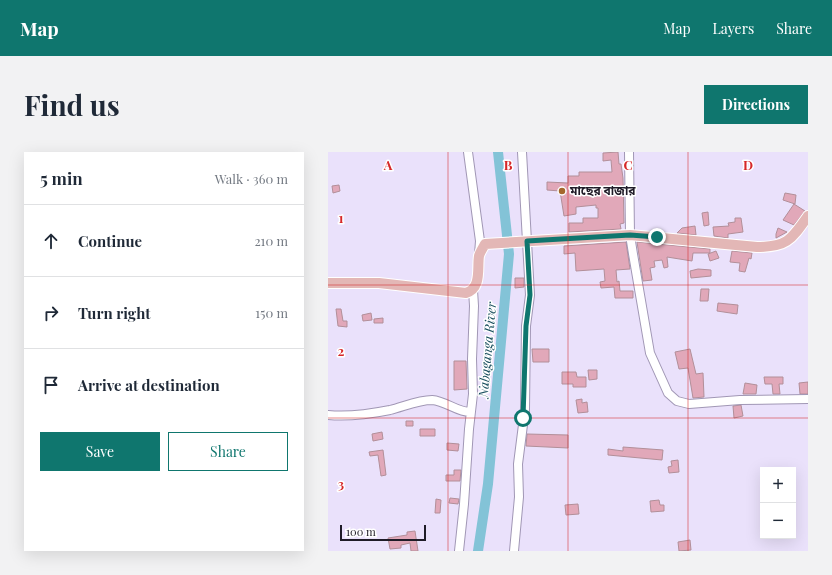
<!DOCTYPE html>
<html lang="en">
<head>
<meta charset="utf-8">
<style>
	:root { --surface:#fff; --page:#f2f2f3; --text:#1f2937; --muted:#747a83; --line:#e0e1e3; --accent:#0f766e }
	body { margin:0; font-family:"Playfair Display","Noto Sans Bengali",serif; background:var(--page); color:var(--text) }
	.controls { position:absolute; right:12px; bottom:12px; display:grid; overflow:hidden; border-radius:0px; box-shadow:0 4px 16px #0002 }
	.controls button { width:36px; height:36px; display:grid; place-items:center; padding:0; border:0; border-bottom:1px solid var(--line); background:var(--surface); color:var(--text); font:20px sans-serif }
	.scale { position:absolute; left:12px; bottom:10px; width:86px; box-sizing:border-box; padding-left:4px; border:2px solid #1f1b27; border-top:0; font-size:11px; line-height:14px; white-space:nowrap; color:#1f1b27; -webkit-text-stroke:3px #fff; paint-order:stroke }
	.stop { position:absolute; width:12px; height:12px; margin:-9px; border:3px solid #0f766e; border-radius:50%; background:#fff }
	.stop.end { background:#0f766e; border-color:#fff; box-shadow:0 1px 4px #0008 }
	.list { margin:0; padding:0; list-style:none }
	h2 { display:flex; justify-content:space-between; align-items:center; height:52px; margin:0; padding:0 16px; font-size:17px }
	h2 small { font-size:13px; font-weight:400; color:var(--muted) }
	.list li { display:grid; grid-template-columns:26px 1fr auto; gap:12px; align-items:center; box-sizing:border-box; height:72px; padding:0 16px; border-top:1px solid var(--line) }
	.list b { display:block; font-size:15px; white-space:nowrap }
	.list em { font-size:13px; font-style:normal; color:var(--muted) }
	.actions { display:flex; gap:8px; padding:12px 16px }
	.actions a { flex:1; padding:9px 0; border:1px solid var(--accent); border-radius:0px; text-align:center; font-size:14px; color:var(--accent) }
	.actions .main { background:var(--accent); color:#fff }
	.icon { flex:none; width:22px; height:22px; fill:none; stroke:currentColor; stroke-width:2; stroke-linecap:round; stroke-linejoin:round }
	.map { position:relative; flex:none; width:480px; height:399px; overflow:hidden; border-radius:0px }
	header { display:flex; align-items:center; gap:24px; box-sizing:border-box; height:56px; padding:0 20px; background:var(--accent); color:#fff }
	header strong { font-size:19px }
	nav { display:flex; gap:22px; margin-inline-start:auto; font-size:14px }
	.intro { display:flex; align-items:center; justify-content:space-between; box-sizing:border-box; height:96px; padding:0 24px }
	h1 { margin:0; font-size:28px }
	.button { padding:10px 18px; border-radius:0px; background:var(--accent); color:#fff; font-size:14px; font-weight:700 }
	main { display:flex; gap:24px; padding:0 24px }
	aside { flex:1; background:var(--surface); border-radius:0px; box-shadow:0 4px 16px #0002 }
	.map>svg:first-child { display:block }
</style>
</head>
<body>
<header>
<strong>Map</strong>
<nav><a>Map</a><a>Layers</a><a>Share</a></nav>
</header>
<div class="intro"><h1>Find us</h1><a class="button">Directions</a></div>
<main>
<aside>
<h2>5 min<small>Walk · 360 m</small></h2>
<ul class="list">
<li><svg class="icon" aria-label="ahead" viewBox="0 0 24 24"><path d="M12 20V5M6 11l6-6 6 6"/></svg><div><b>Continue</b></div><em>210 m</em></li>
<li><svg class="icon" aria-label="right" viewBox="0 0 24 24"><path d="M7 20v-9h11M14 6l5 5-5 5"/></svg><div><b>Turn right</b></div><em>150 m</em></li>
<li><svg class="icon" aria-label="arrive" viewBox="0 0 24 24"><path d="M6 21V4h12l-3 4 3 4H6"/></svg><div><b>Arrive at destination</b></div></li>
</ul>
<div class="actions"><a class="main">Save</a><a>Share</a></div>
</aside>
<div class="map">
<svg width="480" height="399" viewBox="0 0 480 399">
	<rect width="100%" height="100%" fill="#eae1fb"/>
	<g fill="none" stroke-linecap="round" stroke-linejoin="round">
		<path stroke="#83c3d7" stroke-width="10" d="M150,399L160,332L181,102L170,0"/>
	</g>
	<path fill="#e1a8b9" stroke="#b28f99" d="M290,0L291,12H293L295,26L296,71L292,72L293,77L241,80V71H255V66H270V56H268V53L248,55V62L236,64L232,39L219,38V30L240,31V24H251V20H284L283,8L275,9V1Z
		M11,33L12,39L5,41L4,34Z
		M457,41L468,43L467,52L455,48Z
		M466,52L477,59L466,73L455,68Z
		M380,60L381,73L376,74L374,61Z
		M407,66H413L415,80L400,82V86L386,84L385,75L401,74L400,71L407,70Z
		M367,74L368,83L349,81L354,76Z
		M450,76L459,80L448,86V82Z
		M298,90L302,117L288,118L289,130L291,129L292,139H305V146H287L286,135L273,136L272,130L277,129L276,117L248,119L247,101L236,102V94Z
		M309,90L382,97V101H365L364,109L339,105L340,115L336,116L334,108L326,109L327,115L322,116L324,128L315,129Z
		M388,99L391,106L382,109L380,102Z
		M404,99L424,101L423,107L421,106L417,120L411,119L412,111L402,110Z
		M370,117L383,118V124L363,126L362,119Z
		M187,126H196V135L187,136Z
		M373,137H381L380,149H372Z
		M390,151L410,153L409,162L389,159Z
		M8,157H13L15,169H19V175L10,174Z
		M43,161L44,168L35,169L34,163Z
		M55,166V171H46V167Z
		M204,197H221V210H205Z
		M362,197L368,222L375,221L376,245L365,246L360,216L351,217L347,200Z
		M126,209H138L139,237L126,238Z
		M260,218H269V227L261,228Z
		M234,220H248L249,225H258V235H245V232H234Z
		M436,225H455V232H451L452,242H445L444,232H437Z
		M480,230V242H472L471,231Z
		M417,231L429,233L428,242H415Z
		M254,247V251L259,250L260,260L250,261L248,248Z
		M413,253L415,264L406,266L405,254Z
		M78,269H85V274H78Z
		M92,277H107V284H92Z
		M54,280L55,287L45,289L44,282Z
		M199,282L240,283V296L198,294Z
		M119,291L131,292L130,299L119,298Z
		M295,295L335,298L334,308L280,303V297L295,299Z
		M55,298L58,323L53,324L50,303L42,304L41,300Z
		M350,308L351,320L341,321L340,315L344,314L343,309Z
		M126,318H133L132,329H118V323H126Z
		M122,346L131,347L130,352L121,351Z
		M108,347L113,348L112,361H107Z
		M331,348L332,353H336V359L323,360L322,349Z
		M250,352L251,362L238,363L237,353Z
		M87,379L90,399H83L82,391L73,393V396L62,397L60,386L79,383V380Z
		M362,388L363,398L351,399L350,390Z"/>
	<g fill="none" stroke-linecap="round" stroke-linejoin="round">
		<g stroke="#a197b5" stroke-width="10">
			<path id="minor" d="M140,0L152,89L151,102
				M301,0L302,83L305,102L322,201L340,241L349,249L361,252L412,248L480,247
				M0,263C20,265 42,262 62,258C75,255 90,248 104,248C118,249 129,260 142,260
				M131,399L136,352L141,277L145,242L144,207L146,154L145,138
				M186,399L191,345L190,312L197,257L198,174L202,143L194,0"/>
		</g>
		<g stroke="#fff" stroke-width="12">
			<path id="major" d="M0,131H51L138,141C154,136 149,116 151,104C152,100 155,96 157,92L302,83L429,95C459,95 463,88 480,64"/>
		</g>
		<use href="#minor" stroke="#fff" stroke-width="8"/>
		<use href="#major" stroke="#e3b7b6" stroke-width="10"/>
	</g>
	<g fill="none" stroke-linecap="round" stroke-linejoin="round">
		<path stroke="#0f766e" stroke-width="5" d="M195,266L198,174L202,143L199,89L302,83L329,85"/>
	</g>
	<path fill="none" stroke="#d62828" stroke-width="1" stroke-opacity="0.55" d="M120,0V399M240,0V399M360,0V399M0,133H480M0,266H480"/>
	<circle fill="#a4672c" stroke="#fff" stroke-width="1.5" cx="234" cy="39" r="4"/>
	<g text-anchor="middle" stroke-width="3" stroke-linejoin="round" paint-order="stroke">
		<g font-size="12" font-weight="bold" fill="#1f1b27" stroke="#fff" text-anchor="start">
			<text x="242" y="43">মাছের বাজার</text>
		</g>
		<g font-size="13" font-style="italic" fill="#1b505f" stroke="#fff">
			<text transform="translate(159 198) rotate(-85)" y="5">Nabaganga River</text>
		</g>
	</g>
	<g font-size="13" text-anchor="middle" font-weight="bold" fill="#d62828" stroke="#fff" stroke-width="3" stroke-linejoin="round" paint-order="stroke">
		<text x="60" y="18">A</text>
		<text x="180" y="18">B</text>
		<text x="300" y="18">C</text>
		<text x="420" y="18">D</text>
		<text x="13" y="71">1</text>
		<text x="13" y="204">2</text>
		<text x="13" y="337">3</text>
	</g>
</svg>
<div class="controls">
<button>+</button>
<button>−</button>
</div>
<div class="scale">100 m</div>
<div class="stop" style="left:195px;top:266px"></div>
<div class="stop end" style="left:329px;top:85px"></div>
</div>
</main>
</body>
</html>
